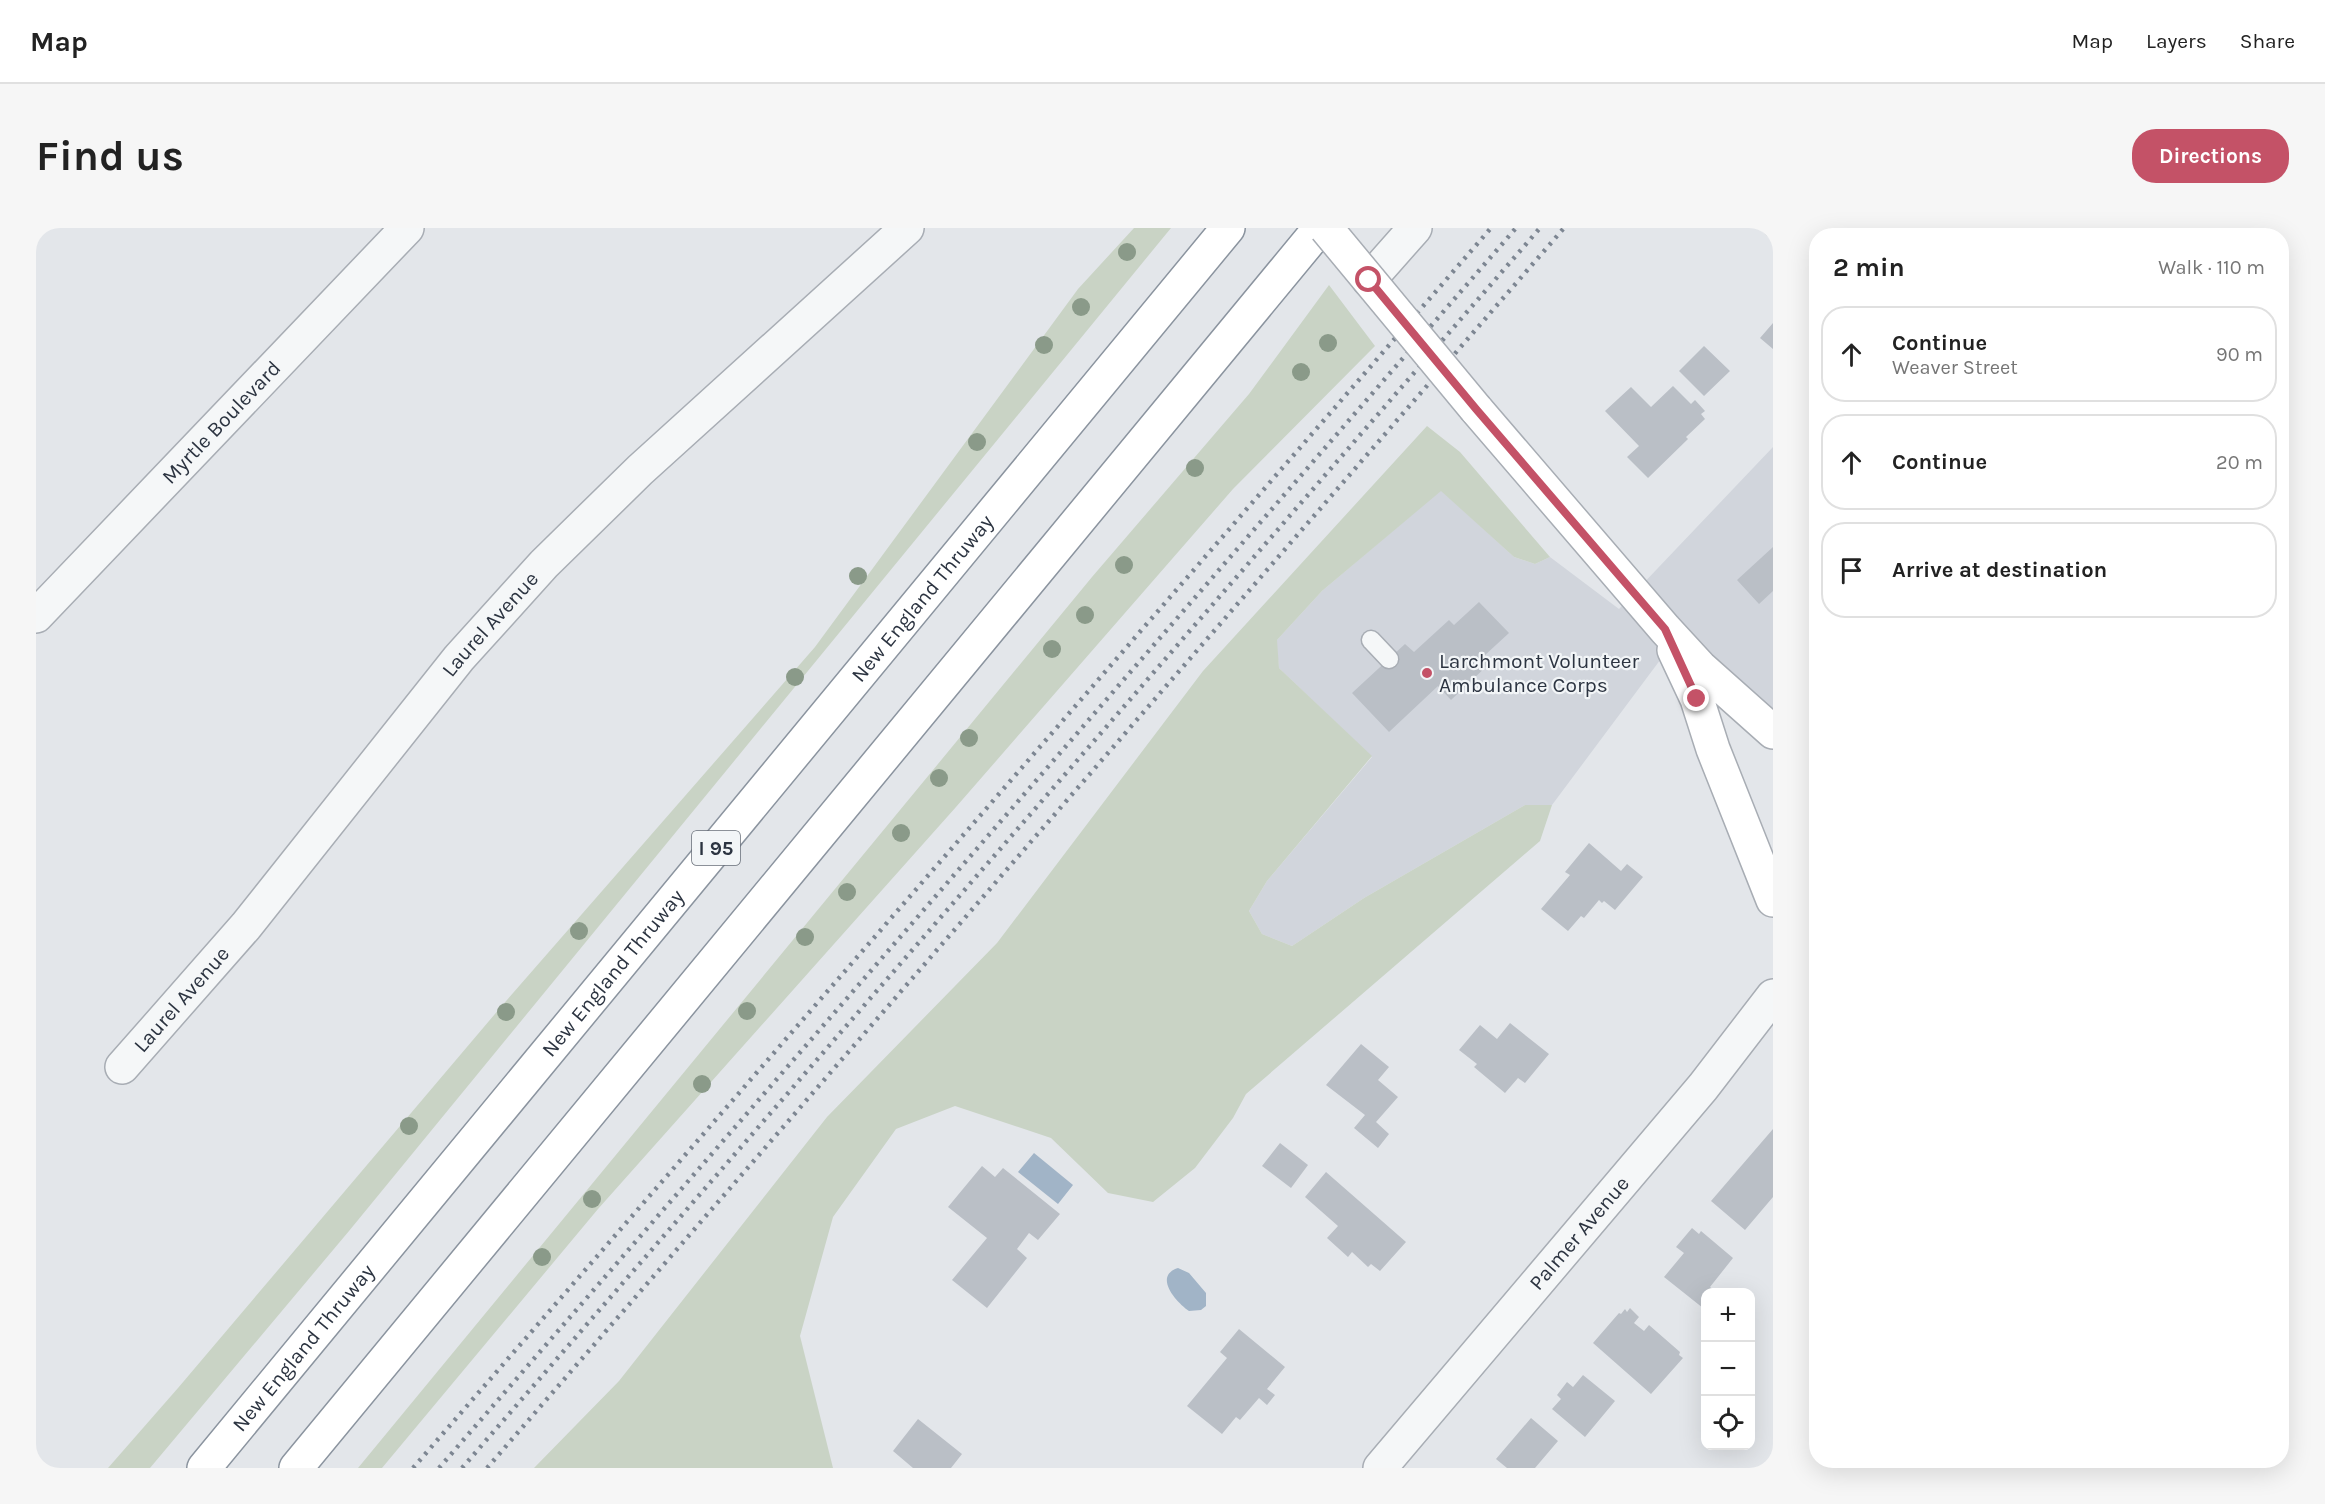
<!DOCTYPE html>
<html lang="en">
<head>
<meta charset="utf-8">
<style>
	:root { --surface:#fff; --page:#f6f6f6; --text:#222; --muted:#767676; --line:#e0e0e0; --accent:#c45267 }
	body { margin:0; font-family:Karla,sans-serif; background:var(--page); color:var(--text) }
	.controls { position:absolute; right:18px; bottom:18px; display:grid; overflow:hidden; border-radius:12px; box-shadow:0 6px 24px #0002 }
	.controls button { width:54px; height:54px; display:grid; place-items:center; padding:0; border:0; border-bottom:2px solid var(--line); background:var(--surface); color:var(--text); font:30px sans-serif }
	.stop { position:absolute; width:18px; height:18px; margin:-14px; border:4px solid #c45267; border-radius:50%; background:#fff }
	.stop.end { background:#c45267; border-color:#fff; box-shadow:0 2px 6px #0008 }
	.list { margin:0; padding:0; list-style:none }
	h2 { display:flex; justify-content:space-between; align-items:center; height:78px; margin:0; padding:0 24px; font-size:26px }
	h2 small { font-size:20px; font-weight:400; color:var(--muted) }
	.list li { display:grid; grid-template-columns:39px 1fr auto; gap:18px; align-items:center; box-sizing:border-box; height:96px; margin:0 12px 12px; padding:0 12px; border:2px solid var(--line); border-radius:24px }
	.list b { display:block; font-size:22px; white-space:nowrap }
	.list p { margin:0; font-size:20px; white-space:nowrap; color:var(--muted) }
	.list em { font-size:20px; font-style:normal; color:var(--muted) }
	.icon { flex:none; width:33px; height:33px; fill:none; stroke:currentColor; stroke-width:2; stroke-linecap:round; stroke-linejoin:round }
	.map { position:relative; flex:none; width:1737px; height:1240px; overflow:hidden; border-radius:24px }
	header { display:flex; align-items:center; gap:36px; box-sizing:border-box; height:84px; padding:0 30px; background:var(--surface); border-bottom:2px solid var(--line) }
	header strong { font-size:28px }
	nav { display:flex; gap:33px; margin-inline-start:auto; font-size:21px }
	.intro { display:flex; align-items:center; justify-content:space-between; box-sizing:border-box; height:144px; padding:0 36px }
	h1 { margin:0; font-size:42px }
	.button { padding:15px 27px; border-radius:24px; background:var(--accent); color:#fff; font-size:21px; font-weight:700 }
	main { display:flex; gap:36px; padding:0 36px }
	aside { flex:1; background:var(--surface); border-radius:24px; box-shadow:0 6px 24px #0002 }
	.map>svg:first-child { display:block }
</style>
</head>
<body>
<header>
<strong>Map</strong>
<nav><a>Map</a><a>Layers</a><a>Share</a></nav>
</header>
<div class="intro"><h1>Find us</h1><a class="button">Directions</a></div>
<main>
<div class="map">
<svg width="1737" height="1240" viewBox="0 0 1737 1240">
	<rect width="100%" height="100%" fill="#e3e6ea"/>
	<path fill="#d1d5dc" d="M1737,219V497L1642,408L1516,577H1489L1328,670L1256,718L1226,706L1213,683L1231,653L1336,529L1243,440L1240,413L1286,363L1405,262L1478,329L1499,336L1514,329L1583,381Z"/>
	<path fill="#c9d3c5" d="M1098,0H1135L313,1003L114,1240H72L142,1160L464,780L779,419L1042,61Z
		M1293,57L1339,118L1197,261L920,579L562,981L346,1240H322L1056,349L1213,166Z
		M1391,198L1424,224L1514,329L1499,336L1478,329L1405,263L1286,363L1241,412L1243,440L1336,528L1231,653L1213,683L1226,706L1256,718L1328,670L1489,577H1516L1504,613L1210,866L1197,890L1159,940L1117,974L1072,965L1015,910L919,878L860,901L797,989L764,1108L797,1240H498L583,1153L791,889L961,715L1167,443Z"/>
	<path fill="#a1b4c7" d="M998,925L1037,957L1022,976L982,944Z
		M1142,1040L1153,1045L1170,1065V1078L1165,1082L1153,1083C1140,1074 1117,1048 1142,1040Z"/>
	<path fill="#babfc6" d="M1723,0H1737V14Z
		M1737,95V121L1724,110Z
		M1668,118L1694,143L1668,168L1643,143Z
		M1637,158L1655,176L1659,172L1669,183L1665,186L1669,191L1650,209L1652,211L1612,250L1591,229L1603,218L1569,183L1595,159L1615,179Z
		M1737,319V363L1723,376L1701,352Z
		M1443,374L1473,405L1448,428L1454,435L1415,472L1402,458L1353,504L1316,465L1369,416L1378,424L1413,392L1418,397Z
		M1553,615L1585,643L1591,636L1607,649L1579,682L1568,673L1566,675L1563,672L1548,690L1545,688L1532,703L1505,681L1534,647L1529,644Z
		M1474,795L1513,826L1489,855L1482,850L1469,865L1438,839L1441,836L1423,822L1444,797L1461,811Z
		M1325,816L1353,839L1342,852L1362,869L1340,894L1353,906L1342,920L1318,900L1329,887L1290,857Z
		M1737,901V969L1709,1002L1675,973Z
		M1244,915L1272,937L1255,960L1226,938Z
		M946,938L959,949L967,940L1024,986L1002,1012L993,1005L981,1021L991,1030L951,1080L916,1052L951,1010L912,979Z
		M1290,944L1370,1014L1344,1043L1335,1036L1332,1039L1316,1024L1312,1029L1291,1010L1302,998L1269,969Z
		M1656,1000L1663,1006L1665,1003L1697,1030L1674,1059L1680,1064H1670V1076L1667,1080L1628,1049L1648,1025L1640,1019Z
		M1594,1080L1603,1089L1598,1095L1608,1103L1613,1097L1644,1124L1643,1127L1647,1130L1615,1166L1557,1115L1583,1085L1585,1086L1589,1081L1591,1084Z
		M1203,1101L1249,1139L1231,1161L1239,1167L1231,1177L1223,1170L1204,1192L1200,1189L1186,1206L1151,1178L1191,1130L1184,1124Z
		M1547,1147L1579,1173L1549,1209L1516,1181L1525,1171L1521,1167L1531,1154L1537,1159Z
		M1495,1190L1522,1213L1499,1240H1471L1460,1231Z
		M882,1191L926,1226L915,1240H877L857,1223Z"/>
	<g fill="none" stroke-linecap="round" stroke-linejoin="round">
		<g stroke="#a8adb4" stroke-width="21">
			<path id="service" d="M1335,412L1353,431"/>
		</g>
		<g stroke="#a8adb4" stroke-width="36">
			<g id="minor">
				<path id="s1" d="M86,839L210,698L423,430L508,336L604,242L871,0"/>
			</g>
		</g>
		<g stroke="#a8adb4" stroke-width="36">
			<g id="tertiary">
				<path d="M1333,52L1379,0"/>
				<path id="s2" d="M0,388L371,0"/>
				<path id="s3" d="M1344,1240L1667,859L1737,768"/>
			</g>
		</g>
		<g stroke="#a8adb4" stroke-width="36">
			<path id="secondary" d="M1440,181L1629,401L1664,439L1737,504
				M1638,422L1661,471L1677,521L1737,672"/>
		</g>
		<g stroke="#8b949f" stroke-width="36">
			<g id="motorway">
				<path id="s4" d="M168,1240L1192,0"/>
				<path d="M260,1240L1284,0"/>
			</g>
		</g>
		<use href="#service" stroke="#f5f7f8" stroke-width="18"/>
		<use href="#minor" stroke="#f5f7f8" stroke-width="33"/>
		<use href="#tertiary" stroke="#f5f7f8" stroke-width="33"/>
		<use href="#secondary" stroke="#fff" stroke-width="33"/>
		<use href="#motorway" stroke="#fff" stroke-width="33"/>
		<path stroke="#7d8692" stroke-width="4.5" stroke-dasharray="3 6" stroke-linecap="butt" d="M377,1240L1455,0
			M403,1240L1480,0
			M426,1240L1504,0
			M451,1240L1528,0"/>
		<g stroke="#a8adb4" stroke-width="36" stroke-linecap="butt">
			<path id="secondary-bridge" d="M1290,0L1440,181"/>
		</g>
		<use href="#secondary-bridge" stroke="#fff" stroke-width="33"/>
	</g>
	<g fill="#8a9a89">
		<circle cx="1091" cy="24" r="9"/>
		<circle cx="1045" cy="79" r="9"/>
		<circle cx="1292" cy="115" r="9"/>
		<circle cx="1008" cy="117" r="9"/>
		<circle cx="1265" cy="144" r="9"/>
		<circle cx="941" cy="214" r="9"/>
		<circle cx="1159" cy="240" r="9"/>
		<circle cx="1088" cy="337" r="9"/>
		<circle cx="822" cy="348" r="9"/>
		<circle cx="1049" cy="387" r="9"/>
		<circle cx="1016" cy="421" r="9"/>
		<circle cx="759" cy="449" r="9"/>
		<circle cx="933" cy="510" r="9"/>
		<circle cx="903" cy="550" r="9"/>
		<circle cx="865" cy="605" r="9"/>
		<circle cx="811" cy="664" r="9"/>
		<circle cx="543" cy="703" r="9"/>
		<circle cx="769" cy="709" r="9"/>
		<circle cx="711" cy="783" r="9"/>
		<circle cx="470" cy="784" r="9"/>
		<circle cx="666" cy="856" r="9"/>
		<circle cx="373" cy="898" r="9"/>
		<circle cx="556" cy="971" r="9"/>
		<circle cx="506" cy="1029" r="9"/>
	</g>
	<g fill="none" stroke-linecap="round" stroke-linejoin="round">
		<path stroke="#c45267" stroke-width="8" d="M1333,52L1440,181L1629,401L1661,471"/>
	</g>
	<circle fill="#c45267" stroke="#f2f5f7" stroke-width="2" cx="1391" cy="445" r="6"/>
	<g text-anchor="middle" stroke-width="4.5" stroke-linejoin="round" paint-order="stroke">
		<rect fill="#f2f5f7" stroke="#676e78" stroke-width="1.5" x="656" y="603" width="48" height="34" rx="4.5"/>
		<g font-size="20" font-weight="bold" fill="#2c3441">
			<text x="680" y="627">I 95</text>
		</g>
		<g font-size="21" fill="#2c3441" stroke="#f2f5f7">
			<text dy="7" stroke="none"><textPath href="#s2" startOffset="268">Myrtle Boulevard</textPath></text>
			<text dy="7" stroke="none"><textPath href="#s4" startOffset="1128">New England Thruway</textPath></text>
			<text dy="7" stroke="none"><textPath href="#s1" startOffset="576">Laurel Avenue</textPath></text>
			<text dy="7" stroke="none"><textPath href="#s4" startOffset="642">New England Thruway</textPath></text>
			<text dy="7" stroke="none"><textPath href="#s1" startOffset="90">Laurel Avenue</textPath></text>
			<text dy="7" stroke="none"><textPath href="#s3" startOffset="308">Palmer Avenue</textPath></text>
			<text dy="7" stroke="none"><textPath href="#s4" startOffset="156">New England Thruway</textPath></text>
		</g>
		<g font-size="21" fill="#2c3441" stroke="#f2f5f7" text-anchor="start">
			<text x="1403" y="440">Larchmont Volunteer<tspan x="1403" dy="24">Ambulance Corps</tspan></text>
		</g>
	</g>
</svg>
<div class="controls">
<button>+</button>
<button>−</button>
<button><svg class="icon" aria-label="locate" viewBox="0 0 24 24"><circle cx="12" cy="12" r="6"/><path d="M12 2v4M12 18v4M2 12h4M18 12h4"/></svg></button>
</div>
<div class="stop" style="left:1333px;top:52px"></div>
<div class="stop end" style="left:1661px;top:471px"></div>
</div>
<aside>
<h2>2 min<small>Walk · 110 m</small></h2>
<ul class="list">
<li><svg class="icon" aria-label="ahead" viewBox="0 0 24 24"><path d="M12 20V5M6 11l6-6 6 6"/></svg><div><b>Continue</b><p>Weaver Street</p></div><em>90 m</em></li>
<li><svg class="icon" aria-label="ahead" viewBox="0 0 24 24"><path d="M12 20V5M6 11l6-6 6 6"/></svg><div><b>Continue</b></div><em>20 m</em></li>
<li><svg class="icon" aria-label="arrive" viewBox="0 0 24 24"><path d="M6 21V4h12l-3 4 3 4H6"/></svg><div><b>Arrive at destination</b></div></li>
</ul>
</aside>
</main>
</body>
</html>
